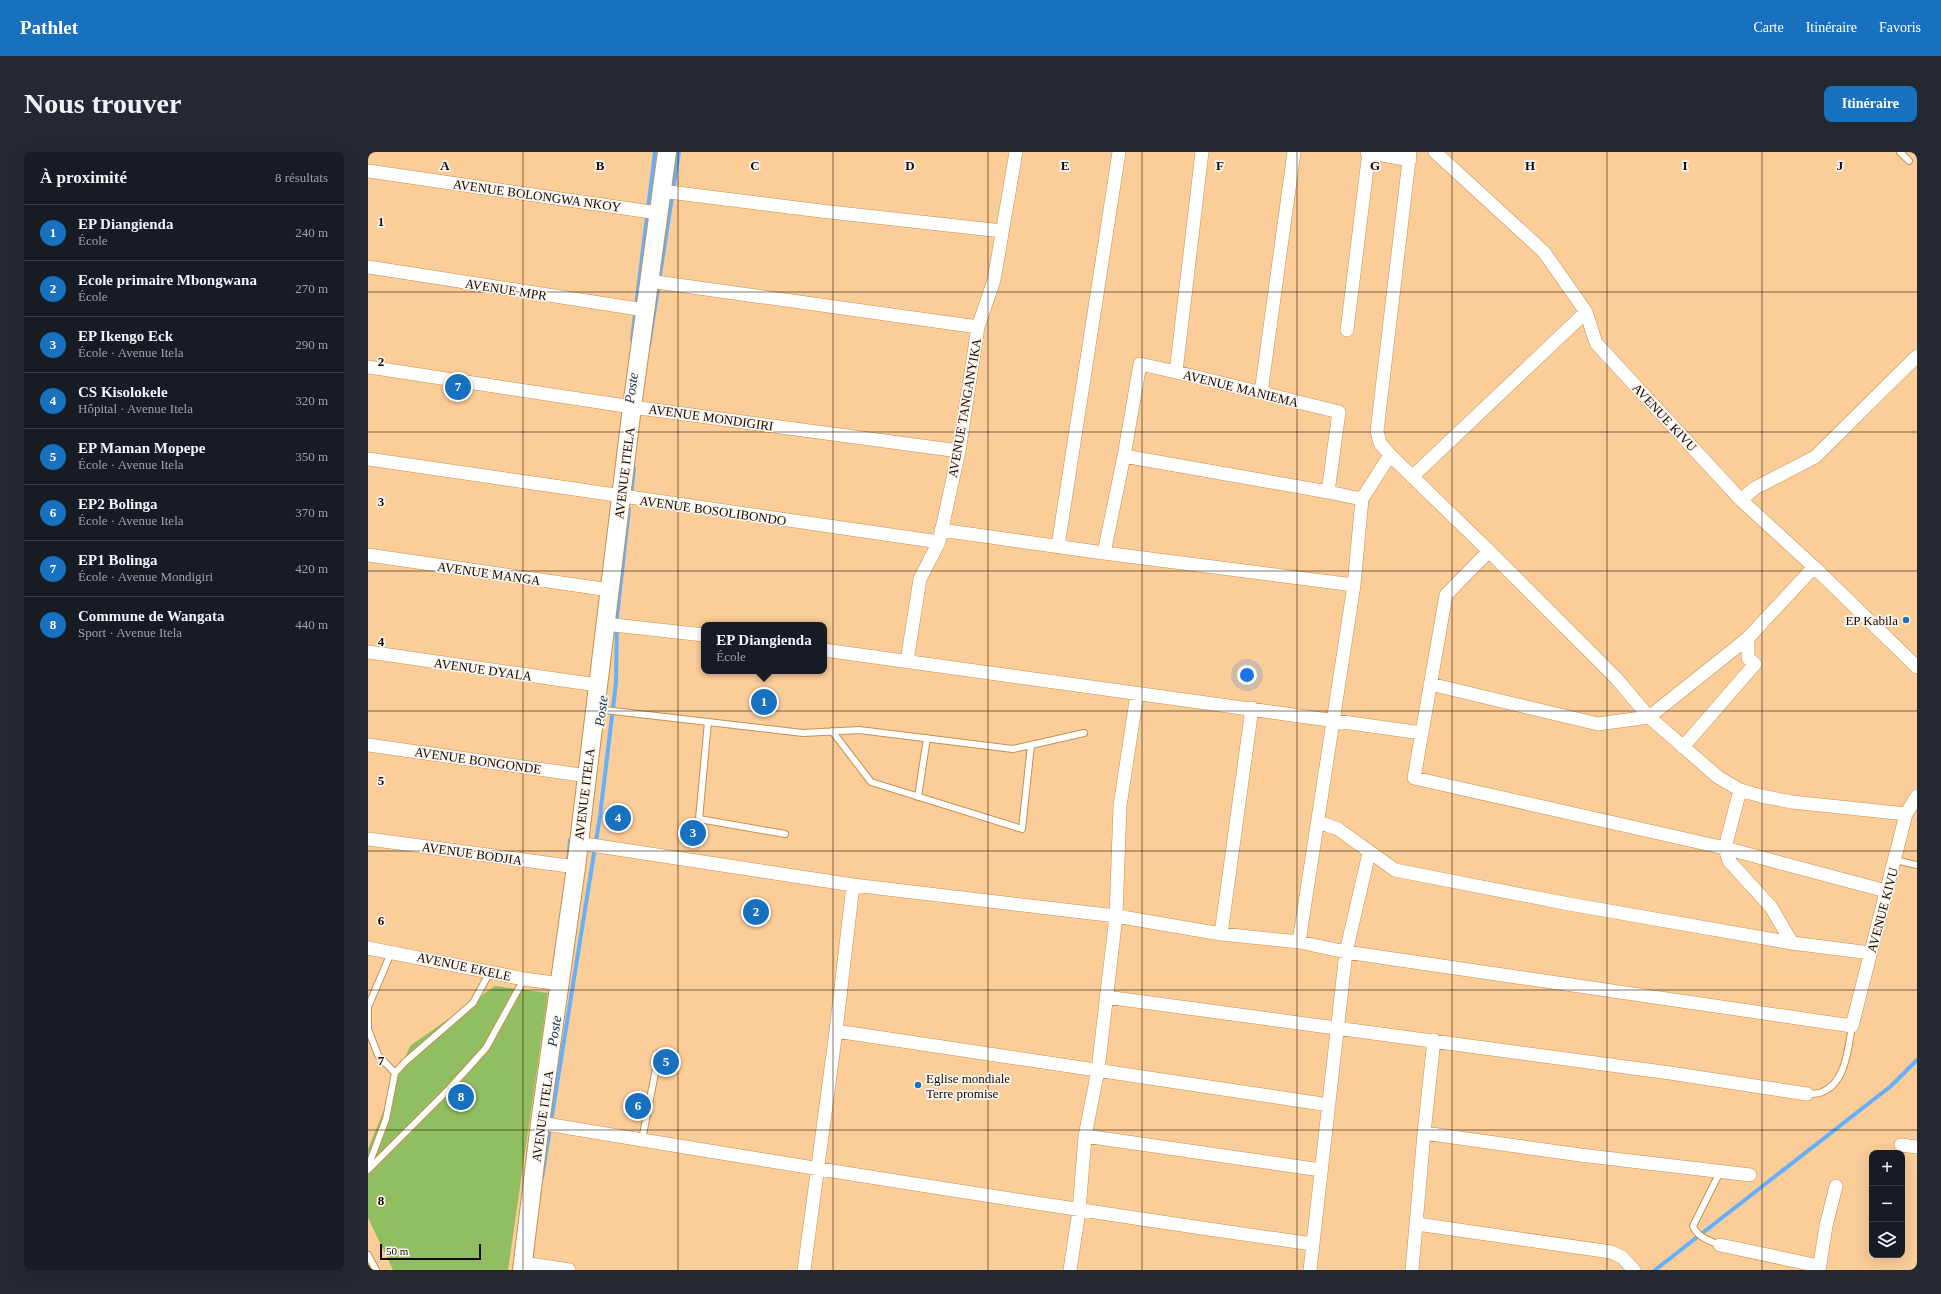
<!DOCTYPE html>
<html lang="fr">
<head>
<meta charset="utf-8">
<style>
	:root { --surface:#171b24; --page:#242831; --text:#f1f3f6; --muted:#9ea1a6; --line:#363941; --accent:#1771be }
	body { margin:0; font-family:Georgia,serif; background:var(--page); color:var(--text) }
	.controls { position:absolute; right:12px; bottom:12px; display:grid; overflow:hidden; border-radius:8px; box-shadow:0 4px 16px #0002 }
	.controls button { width:36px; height:36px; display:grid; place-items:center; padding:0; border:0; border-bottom:1px solid var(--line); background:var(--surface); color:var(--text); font:20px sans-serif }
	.scale { position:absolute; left:12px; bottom:10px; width:101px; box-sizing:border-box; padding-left:4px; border:2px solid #160800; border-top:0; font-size:11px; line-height:14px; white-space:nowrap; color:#160800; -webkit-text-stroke:3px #fcf6ef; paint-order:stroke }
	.you { position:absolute; left:879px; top:523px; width:14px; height:14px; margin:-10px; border:3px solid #fff; border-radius:50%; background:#1a73e8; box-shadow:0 0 0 6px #1a73e833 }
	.badge { display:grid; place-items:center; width:26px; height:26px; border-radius:50%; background:var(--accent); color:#fff; font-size:13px; font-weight:700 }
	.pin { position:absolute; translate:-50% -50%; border:2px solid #fff; box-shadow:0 1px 4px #0006 }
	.popup { position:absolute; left:333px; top:470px; width:126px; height:52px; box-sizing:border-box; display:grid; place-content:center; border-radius:8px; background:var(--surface); filter:drop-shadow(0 1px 3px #0005); font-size:13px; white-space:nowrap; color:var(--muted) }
	.popup b { font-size:15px; color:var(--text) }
	.popup::after { content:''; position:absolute; left:50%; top:100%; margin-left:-8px; border:8px solid transparent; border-top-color:var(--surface) }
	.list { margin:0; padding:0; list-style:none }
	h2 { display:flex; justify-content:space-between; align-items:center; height:52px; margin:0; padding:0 16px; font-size:17px }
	h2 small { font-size:13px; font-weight:400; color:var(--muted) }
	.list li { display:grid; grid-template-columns:26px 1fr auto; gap:12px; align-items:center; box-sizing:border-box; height:56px; padding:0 16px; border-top:1px solid var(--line) }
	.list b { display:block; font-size:15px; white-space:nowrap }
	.list p { margin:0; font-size:13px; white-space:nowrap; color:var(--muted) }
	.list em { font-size:13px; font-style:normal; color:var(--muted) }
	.icon { flex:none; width:22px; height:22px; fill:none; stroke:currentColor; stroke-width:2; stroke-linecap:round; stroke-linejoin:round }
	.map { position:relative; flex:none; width:1549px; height:1118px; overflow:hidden; border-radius:8px }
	header { display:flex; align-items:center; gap:24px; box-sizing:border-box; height:56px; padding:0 20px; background:var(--accent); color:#fff }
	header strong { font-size:19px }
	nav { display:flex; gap:22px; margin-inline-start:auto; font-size:14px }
	.intro { display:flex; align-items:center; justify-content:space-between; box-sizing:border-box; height:96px; padding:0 24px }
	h1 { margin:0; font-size:28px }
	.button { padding:10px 18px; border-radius:8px; background:var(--accent); color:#fff; font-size:14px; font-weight:700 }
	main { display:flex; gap:24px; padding:0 24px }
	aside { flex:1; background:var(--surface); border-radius:8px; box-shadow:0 4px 16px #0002 }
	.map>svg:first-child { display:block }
</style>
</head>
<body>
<header>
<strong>Pathlet</strong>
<nav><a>Carte</a><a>Itinéraire</a><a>Favoris</a></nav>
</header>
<div class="intro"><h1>Nous trouver</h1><a class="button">Itinéraire</a></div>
<main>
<aside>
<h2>À proximité<small>8 résultats</small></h2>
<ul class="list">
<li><span class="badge">1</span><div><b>EP Diangienda</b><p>École</p></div><em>240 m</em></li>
<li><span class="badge">2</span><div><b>Ecole primaire Mbongwana</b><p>École</p></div><em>270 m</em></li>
<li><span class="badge">3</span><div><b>EP Ikengo Eck</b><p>École · Avenue Itela</p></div><em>290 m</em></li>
<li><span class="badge">4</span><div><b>CS Kisolokele</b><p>Hôpital · Avenue Itela</p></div><em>320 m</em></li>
<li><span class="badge">5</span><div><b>EP Maman Mopepe</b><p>École · Avenue Itela</p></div><em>350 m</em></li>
<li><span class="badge">6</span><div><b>EP2 Bolinga</b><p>École · Avenue Itela</p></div><em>370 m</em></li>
<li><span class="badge">7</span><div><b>EP1 Bolinga</b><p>École · Avenue Mondigiri</p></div><em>420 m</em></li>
<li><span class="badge">8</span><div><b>Commune de Wangata</b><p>Sport · Avenue Itela</p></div><em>440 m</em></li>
</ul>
</aside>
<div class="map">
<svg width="1549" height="1118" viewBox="0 0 1549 1118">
	<rect width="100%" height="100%" fill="#facd99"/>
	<path fill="#91be61" d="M127,834L180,841L140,1118H25L0,1066V997L42,894Z"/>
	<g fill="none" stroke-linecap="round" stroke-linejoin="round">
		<path stroke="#66b0fa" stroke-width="4" d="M264,187L287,0
			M281,194L311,0
			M263,343L266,316
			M200,711L202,688
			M174,1026L232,664L248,531L249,464L261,357
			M1287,1118L1523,934L1549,908"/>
		<g stroke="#c6904f" stroke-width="8">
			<path id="lane" d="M1532,0L1541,9
				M228,557L435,581L491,578L645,597L716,581
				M340,570L331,667L417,682
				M464,579L503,630L654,677L663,593
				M550,645L559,586
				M1527,708L1549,713
				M23,801L0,855V877L10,903L27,921
				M1439,942C1443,942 1450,942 1454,940C1478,931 1480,896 1484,874
				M274,988L291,901
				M0,1015L18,967L27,921L37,910L105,851L122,820
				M0,1018L81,937L118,896L156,827
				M1352,1093C1342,1089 1329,1085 1325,1074L1352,1020
				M0,1103L8,1118"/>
		</g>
		<g stroke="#c6904f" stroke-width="14">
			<path id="street" d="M834,0L808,220L971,260L960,340L994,347
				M999,0L1042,8
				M1042,0L1009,279L1012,291L1022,303L1121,399L1248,526L1281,565L1350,625L1372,638L1393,644L1424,650L1538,662
				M1067,0L1176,100L1218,160L1228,191L1373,348L1446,415L1549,515
				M0,19L290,61
				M293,39L453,59L634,79
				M0,115L277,158
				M281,129L610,175
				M979,178L1001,0
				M0,215L264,255L591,299
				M893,241L926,0
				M756,304L960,340
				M0,307L571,390
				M1044,325L1218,160
				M1373,348L1387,336L1447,305L1549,204
				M573,378L736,401L986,433
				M690,394L751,0
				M1121,399L1078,443L1046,626L1357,696L1518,739
				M736,401L756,304L772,212L808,220
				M0,403L242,438
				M237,472L336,483
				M456,498L1054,581
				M0,500L229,533
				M539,509L552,427L571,390L591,299L610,175L626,128L648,0
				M1062,532L1230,572L1281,565L1380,486
				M0,593L220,624
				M1315,595L1387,512L1380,506V486L1446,415
				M1372,638L1357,696L1361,709L1403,755L1424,791L1502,801
				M950,670L970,677L1027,718L1201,752L1424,791
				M0,687L208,715
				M210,691L485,733L748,764L853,782L931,790L978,800L1484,874L1538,662L1549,644
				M853,782L884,556
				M931,790L986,433L994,347L1022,303
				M0,796L156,827L193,832
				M738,845L1302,921L1439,942
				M468,879L961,953
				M172,971C429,1014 686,1055 944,1092
				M1056,981L1212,1003L1382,1023
				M717,984L953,1018
				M1533,993L1549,995
				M1049,1072L1243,1100L1254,1105L1266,1118
				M1352,1093L1451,1114
				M155,1111L201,1118
				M436,1118L468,879L485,733
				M702,1118L711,1059L717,984L730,918L748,764L752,654L769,542
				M942,1118L978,800L1001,701
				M1044,1118L1056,981L1066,888
				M1451,1118L1458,1074L1468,1034"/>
		</g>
		<g stroke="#c6904f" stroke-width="20">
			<path id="secondary" d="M154,1118L172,971L208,715L264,255L299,0"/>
		</g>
		<use href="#lane" stroke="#fff" stroke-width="6"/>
		<use href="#street" stroke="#fff" stroke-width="13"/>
		<use href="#secondary" stroke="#fff" stroke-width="18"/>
	</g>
	<path fill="none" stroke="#160800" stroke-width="1" stroke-opacity="0.55" d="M155,0V1118M310,0V1118M465,0V1118M620,0V1118M774,0V1118M929,0V1118M1084,0V1118M1239,0V1118M1394,0V1118M0,140H1549M0,280H1549M0,419H1549M0,559H1549M0,699H1549M0,838H1549M0,978H1549"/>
	<g fill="#1771be" stroke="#fcf6ef" stroke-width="1.5">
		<circle cx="1538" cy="468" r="4"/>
		<circle cx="550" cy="933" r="4"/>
	</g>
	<g text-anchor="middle" stroke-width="3.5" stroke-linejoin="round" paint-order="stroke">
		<g font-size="13" fill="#160800" stroke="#fcf6ef">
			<text transform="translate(169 43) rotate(8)" y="5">AVENUE BOLONGWA NKOY</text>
			<text transform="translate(138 137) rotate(9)" y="5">AVENUE MPR</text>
			<text transform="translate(873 236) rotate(14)" y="5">AVENUE MANIEMA</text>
			<text transform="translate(596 256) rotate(-80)" y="5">AVENUE TANGANYIKA</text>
			<text transform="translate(343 265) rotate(8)" y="5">AVENUE MONDIGIRI</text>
			<text transform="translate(1297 265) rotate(47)" y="5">AVENUE KIVU</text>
			<text transform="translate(256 321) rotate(-83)" y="5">AVENUE ITELA</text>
			<text transform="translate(345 358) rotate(8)" y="5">AVENUE BOSOLIBONDO</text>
			<text transform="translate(121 421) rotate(8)" y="5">AVENUE MANGA</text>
			<text transform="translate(115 517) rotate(8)" y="5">AVENUE DYALA</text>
			<text transform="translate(110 608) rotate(8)" y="5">AVENUE BONGONDE</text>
			<text transform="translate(216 642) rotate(-83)" y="5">AVENUE ITELA</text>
			<text transform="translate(104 701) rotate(8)" y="5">AVENUE BODJIA</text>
			<text transform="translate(1514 758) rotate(-75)" y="5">AVENUE KIVU</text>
			<text transform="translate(96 814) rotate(12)" y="5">AVENUE EKELE</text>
			<text transform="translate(174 964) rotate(-82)" y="5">AVENUE ITELA</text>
		</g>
		<g font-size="13" fill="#160800" stroke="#fcf6ef" text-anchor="end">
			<text x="1530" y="473">EP Kabila</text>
			<text x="558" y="931" text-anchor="start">Eglise mondiale<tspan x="558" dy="15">Terre promise</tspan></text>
		</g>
		<g font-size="14" font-style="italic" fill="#0a3256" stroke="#fcf6ef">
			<text transform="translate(263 236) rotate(-82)" y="5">Poste</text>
			<text transform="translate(233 559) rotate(-83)" y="5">Poste</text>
			<text transform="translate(186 879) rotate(-81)" y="5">Poste</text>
		</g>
	</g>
	<g font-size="13" text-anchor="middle" font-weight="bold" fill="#160800" stroke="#fcf6ef" stroke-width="3.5" stroke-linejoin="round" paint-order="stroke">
		<text x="77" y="18">A</text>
		<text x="232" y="18">B</text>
		<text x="387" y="18">C</text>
		<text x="542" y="18">D</text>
		<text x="697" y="18">E</text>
		<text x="852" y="18">F</text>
		<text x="1007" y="18">G</text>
		<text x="1162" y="18">H</text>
		<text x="1317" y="18">I</text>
		<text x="1472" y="18">J</text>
		<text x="13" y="74">1</text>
		<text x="13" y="214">2</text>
		<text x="13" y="354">3</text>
		<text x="13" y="494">4</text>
		<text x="13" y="633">5</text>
		<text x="13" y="773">6</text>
		<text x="13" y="913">7</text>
		<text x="13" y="1053">8</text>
	</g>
</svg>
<div class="controls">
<button>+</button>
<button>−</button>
<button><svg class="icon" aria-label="layers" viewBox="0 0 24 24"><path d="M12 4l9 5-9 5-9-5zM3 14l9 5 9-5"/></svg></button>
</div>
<div class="scale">50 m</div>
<div class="you"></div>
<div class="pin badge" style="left:396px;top:550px">1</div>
<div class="popup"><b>EP Diangienda</b>École</div>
<div class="pin badge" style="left:388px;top:760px">2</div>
<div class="pin badge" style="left:325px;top:681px">3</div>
<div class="pin badge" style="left:250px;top:666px">4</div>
<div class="pin badge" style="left:298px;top:910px">5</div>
<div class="pin badge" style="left:270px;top:954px">6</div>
<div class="pin badge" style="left:90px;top:235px">7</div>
<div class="pin badge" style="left:93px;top:945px">8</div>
</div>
</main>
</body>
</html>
